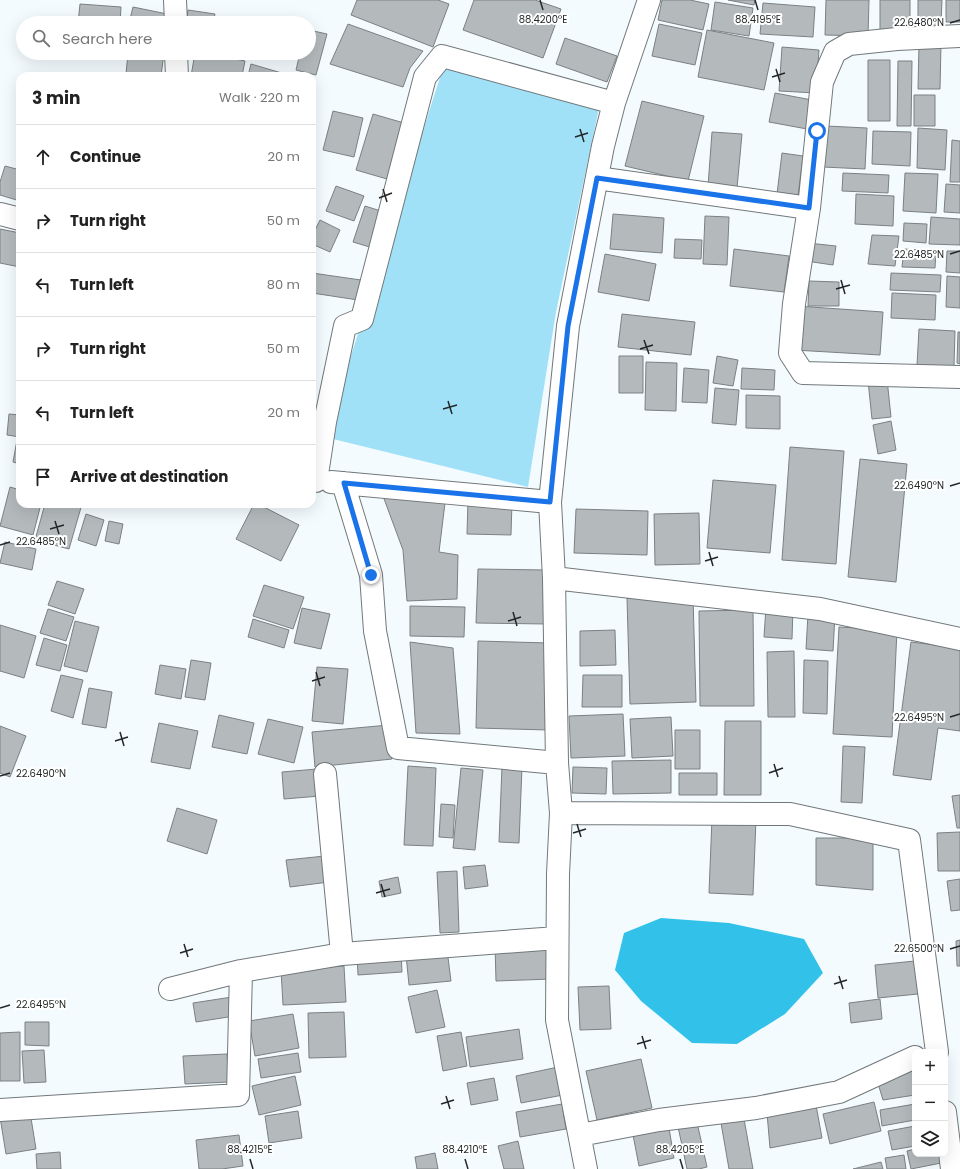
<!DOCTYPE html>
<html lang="en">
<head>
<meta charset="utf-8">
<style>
	:root { --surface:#fff; --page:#f2f2f2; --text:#222; --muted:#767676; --line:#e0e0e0 }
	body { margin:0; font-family:Poppins,sans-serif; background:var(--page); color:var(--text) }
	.controls { position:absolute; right:12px; bottom:12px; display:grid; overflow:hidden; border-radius:8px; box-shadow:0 4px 16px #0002 }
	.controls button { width:36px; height:36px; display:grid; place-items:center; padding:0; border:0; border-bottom:1px solid var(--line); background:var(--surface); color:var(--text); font:20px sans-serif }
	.stop { position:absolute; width:12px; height:12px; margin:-9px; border:3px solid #1a73e8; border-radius:50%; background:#fff }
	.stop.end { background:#1a73e8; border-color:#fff; box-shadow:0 1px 4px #0008 }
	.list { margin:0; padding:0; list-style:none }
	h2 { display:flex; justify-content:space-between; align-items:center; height:52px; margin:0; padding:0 16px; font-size:17px }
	h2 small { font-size:13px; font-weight:400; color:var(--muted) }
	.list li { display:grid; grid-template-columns:26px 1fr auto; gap:12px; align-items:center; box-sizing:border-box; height:64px; padding:0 16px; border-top:1px solid var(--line) }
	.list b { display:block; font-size:15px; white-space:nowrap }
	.list em { font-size:13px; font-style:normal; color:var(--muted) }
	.icon { flex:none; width:22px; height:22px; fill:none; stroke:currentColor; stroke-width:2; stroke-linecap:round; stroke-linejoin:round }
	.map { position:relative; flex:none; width:960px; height:1169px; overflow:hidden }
	.search { position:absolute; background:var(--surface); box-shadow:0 4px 16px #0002; left:16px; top:16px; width:300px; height:44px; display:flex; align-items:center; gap:10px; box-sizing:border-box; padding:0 14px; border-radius:22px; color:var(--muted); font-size:15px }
	.panel { position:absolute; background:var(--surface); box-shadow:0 4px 16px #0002; left:16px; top:72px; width:300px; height:436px; border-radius:12px }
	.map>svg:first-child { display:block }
</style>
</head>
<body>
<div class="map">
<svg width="960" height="1169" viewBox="0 0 960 1169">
	<rect width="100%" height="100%" fill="#f4fbfe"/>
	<path fill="#a1e1f8" d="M443,68L599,108L556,312L528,487L325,437Z"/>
	<path fill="#32c1e9" d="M661,918L729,923L804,939L823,973L785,1014L737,1044L692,1043L641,1001L615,970L624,933Z"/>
	<path fill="#b4babc" stroke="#7b8183" d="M357,0H438L449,4L433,47L351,15Z
		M474,0H535L561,9L543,58L463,30Z
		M662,0H690L709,4L703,30L658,20Z
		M728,0H755L754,5Z
		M826,0H869L868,36L825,35Z
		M880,0H910V34L880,33Z
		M918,0H942L941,24H918Z
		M946,0H960V22H946Z
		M715,2L753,8L749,36L711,30Z
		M763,3L815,7L813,37L760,34Z
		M80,4L121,7L120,23H78Z
		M133,7L172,15L170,23H129Z
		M188,10L215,14L213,23H186Z
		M348,24L423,51L410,68L403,87L330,64Z
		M659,24L702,33L695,65L652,56Z
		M309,30L327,34L316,75L296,70L300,53H309Z
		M707,30L774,43L764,90L698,77Z
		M565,38L617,56L607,82L556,64Z
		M919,44H941L940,89H918Z
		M782,47L819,50L816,93L779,91Z
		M128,53H164L161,76L126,74Z
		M195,53H205L245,61L242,76H191Z
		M868,60H890V121H868Z
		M898,61H912L911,126H897Z
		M251,64L292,76H248Z
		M775,93L812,100L807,129L769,122Z
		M914,95H935V126H914Z
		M642,101L704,116L688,181L625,166Z
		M333,111L363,118L354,157L323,150Z
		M373,114L404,123L387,179L356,170Z
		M826,126L867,128L865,169L823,167Z
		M918,128L947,130L945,170L917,168Z
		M873,131L911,132L910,166L872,164Z
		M712,132L742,134L737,188L708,186Z
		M952,140L960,141V182H950Z
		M782,153L803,156L798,196L777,194Z
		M5,166L20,170V201L0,195V182Z
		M843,173L889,175L888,193L842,191Z
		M905,173L938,174L936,213L903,211Z
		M946,184L960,185V213L944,212Z
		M336,186L364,196L354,221L326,211Z
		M856,194L894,196L893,226L855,224Z
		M365,206L384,212L373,248L353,242Z
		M613,214L664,218L662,253L610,249Z
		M705,216L729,217L727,265L703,264Z
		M931,217L960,219V245L929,244Z
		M320,220L340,230L330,252L312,244V236Z
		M904,223L927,224L926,243L903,241Z
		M0,229L20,233V267L0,263Z
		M872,235L899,236L895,266L868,264Z
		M675,239L702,240L701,259L674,258Z
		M808,243L836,246L833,265L806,261Z
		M734,249L789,256L784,292L730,286Z
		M904,249L936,251L935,268L902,267Z
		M947,251H960V273L946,272Z
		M605,254L656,264L649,301L598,292Z
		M312,273L361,280L358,300L312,293Z
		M891,273L941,275L940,292L890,290Z
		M947,276L960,277V308L946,307Z
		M809,281L839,282V306H808Z
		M892,293L936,295L935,320L891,318Z
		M797,306L883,312L880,355L794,350Z
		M622,314L695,322L691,355L618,347Z
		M919,329L955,331L954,366L917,365Z
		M958,332H960V364L957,363Z
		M619,356H643V393H619Z
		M717,356L738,360L733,386L713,383Z
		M646,362L677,363L676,411L645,410Z
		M684,368L709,370L707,403L682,402Z
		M742,368L775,370L774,390L741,389Z
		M887,379L891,417L872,419L868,381Z
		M715,388L739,390L736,425L712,423Z
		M746,395L780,396V429L746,428Z
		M9,414L20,415V437L7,435Z
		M891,421L896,450L878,454L873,425Z
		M17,440L20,441V464L13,462Z
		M790,447L844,451L836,564L782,560Z
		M860,459L907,464L896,582L848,577Z
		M713,480L776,485L770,553L707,548Z
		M10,487L20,490V504H41L33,535L0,526Z
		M383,496L445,503L439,552L458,555L457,599L407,601L403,550Z
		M468,501L512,502L511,535L467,534Z
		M45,504H82L69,549L35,540Z
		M254,504H258L299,525L281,561L236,539Z
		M576,509L648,511L647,555L574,553Z
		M699,513L700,564L655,565L654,514Z
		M86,514L104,520L96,546L78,540Z
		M109,521L123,524L119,544L105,541Z
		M5,542L36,549L32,570L0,563Z
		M478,569L547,570L546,624L476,623Z
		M57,581L84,589L75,614L48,605Z
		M264,585L304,597L293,629L253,616Z
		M693,597L696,702L630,704L627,598Z
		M410,606L465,607L464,637L410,636Z
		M766,607L793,608L792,639L764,637Z
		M302,608L330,614L321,649L294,643Z
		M48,609L74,617L66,641L40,633Z
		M753,610L754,706H700L699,611Z
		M808,614L835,615L833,651L806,649Z
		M253,619L289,630L284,648L248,637Z
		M75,621L99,627L87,672L64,666Z
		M0,625L36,636L24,678L0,671Z
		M839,627L897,630L892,737L833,734Z
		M615,630L616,665L580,666V631Z
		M44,638L67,645L60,671L36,665Z
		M478,641L549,643L548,730L476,728Z
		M410,642L453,648L460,734L416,733Z
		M911,642L960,648V731L938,728L931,780L893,775Z
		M794,651L795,717H768L767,652Z
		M191,660L211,663L205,700L185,697Z
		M804,660L828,661L827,714L803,713Z
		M160,665L186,669L181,699L155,694Z
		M317,667L348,669L343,724L312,721Z
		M61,675L83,680L73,718L51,711Z
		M583,675H622V707H582Z
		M89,688L112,692L106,728L82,724Z
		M623,714L625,756L571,758L569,716Z
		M219,715L254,723L247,754L212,747Z
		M671,717L673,756L632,758L630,719Z
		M268,719L303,727L294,763L258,754Z
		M725,721H761V795H724Z
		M159,723L198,731L190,769L151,762Z
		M389,725L392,759L315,767L312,732Z
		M0,726L26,736L10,777L0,773Z
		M675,730H700V769H675Z
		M843,746L865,747L862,803L841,802Z
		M671,760V793L613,794L612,761Z
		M408,766L436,768L433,846L404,845Z
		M502,766L522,767L519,843L499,842Z
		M573,767L607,768L606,794L572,793Z
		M461,768L483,770L475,850L453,848Z
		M317,769L320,796L284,799L282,772Z
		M679,773H717V795H679Z
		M960,795V828H957L952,796Z
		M441,804L455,805L453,838L439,837Z
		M177,808L217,820L207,854L167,841Z
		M712,818L756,819L753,895L709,893Z
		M960,832V871H938L937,833Z
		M816,838H873V890L816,885Z
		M325,856L329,882L290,887L286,860Z
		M485,865L488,886L465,889L463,867Z
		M457,871L459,932L440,933L437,872Z
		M398,877L401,893L382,897L379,881Z
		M960,879V910L951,911L947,881Z
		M960,940V966H957L956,941Z
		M551,944L552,979L496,981L495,945Z
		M447,950L451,981L409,985L406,955Z
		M401,951L402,972L358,975L357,954Z
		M915,961L918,994L878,998L875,965Z
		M344,966L346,1002L283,1005L281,970Z
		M609,986L611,1029L580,1030L578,987Z
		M437,990L445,1027L416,1033L408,997Z
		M232,997L235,1016L196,1022L193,1003Z
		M880,999L882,1019L851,1023L849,1003Z
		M344,1012L346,1057L309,1058L308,1013Z
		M293,1014L299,1048L255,1056L249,1021Z
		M25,1022H49V1046L25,1045Z
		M519,1029L523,1059L470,1067L466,1037Z
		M20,1032V1081H0V1033Z
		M461,1032L467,1066L443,1071L437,1036Z
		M44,1050L46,1082L24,1083L22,1051Z
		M298,1053L301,1072L261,1078L258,1059Z
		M227,1054L229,1082L185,1084L183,1056Z
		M641,1059L652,1108L597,1120L586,1071Z
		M915,1063V1095L883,1100L877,1080Z
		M558,1067L563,1095L521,1103L516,1076Z
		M295,1076L301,1105L259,1115L252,1086Z
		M494,1078L498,1100L471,1105L467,1083Z
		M874,1102L881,1131L830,1144L823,1114Z
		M562,1104L566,1129L520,1137L516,1112Z
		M915,1104V1120L882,1126L880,1110Z
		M816,1105L822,1138L770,1148L767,1113Z
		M298,1111L302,1138L269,1143L265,1116Z
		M30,1112L36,1149L6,1154L0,1117Z
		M696,1118L707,1167L699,1169H687L677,1122Z
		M744,1119L753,1169H729L721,1123Z
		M915,1126V1146L892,1150L888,1131Z
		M669,1128L674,1158L639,1166L633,1135Z
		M239,1135L243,1166L222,1169H199L196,1140Z
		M518,1141L524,1169H504L498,1146Z
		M915,1149V1154H945L946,1162L911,1169L907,1151Z
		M60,1152L61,1169H37L36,1154Z
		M435,1153L438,1169H417L415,1157Z
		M904,1155L906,1169H887L885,1158Z
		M881,1162L883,1169H853Z"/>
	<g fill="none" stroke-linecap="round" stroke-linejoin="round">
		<g stroke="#72787a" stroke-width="24">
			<path id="minor" d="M175,0L176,23
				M960,36L897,39L849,44L835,52L822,82L809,208L794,304L790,353L803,373L960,377
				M176,53L177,76
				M597,178L809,208
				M0,214L20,219
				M316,481L325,422L345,326L362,319L425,77L442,56L614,103
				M331,482L550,502
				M343,483L371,575L375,631L398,748L557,763
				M554,578L820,609L960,639
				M325,774L342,954L557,938
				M561,813L790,814L909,840L937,1052
				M170,989L241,971L342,954
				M0,1110L238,1095L241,971
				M945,1112L952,1169
				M580,1135L659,1120L756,1108L839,1092L915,1057
				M586,1169L557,1020L558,874L561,813L557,763L554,578L550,502L568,326L603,146L614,103L649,0"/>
		</g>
		<use href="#minor" stroke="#fff" stroke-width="22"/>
	</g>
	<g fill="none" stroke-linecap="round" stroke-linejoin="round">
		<path stroke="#1a73e8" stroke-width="5" d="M371,575L344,483L550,502L568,326L597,178L809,208L817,131"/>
	</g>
	<path fill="none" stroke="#242728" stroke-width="1.5" d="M540,0L543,10M755,0L758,10M950,23L960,20M776,69L780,82M772,77L785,73M580,129L584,142M575,137L588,133M383,189L387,202M379,198L392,193M950,254L960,251M841,280L845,294M836,289L850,285M644,340L649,354M640,349L653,345M448,401L452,414M443,409L457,405M950,486L960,483M55,521L59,534M50,529L64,525M0,545L10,542M709,552L713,566M705,561L718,557M513,612L517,626M508,621L521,617M316,672L320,686M312,681L325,677M950,717L960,714M120,732L124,746M115,741L128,737M774,764L778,777M769,773L783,768M0,776L10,773M577,824L581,837M573,833L586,829M381,884L385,897M376,893L390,889M184,944L188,957M950,949L960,946M180,953L193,949M839,976L843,989M834,984L847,980M0,1008L10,1005M642,1036L646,1049M637,1044L651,1040M446,1096L450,1109M441,1104L454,1100M250,1159L253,1169M465,1159L468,1169M680,1159L683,1169"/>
	<g font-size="10" text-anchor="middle" fill="#242728" stroke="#fff" stroke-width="4" stroke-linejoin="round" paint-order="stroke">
		<text x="543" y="23">88.4200°E</text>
		<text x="758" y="23">88.4195°E</text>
		<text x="919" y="26">22.6480°N</text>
		<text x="919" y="258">22.6485°N</text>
		<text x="919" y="489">22.6490°N</text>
		<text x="41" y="545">22.6485°N</text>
		<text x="919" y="721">22.6495°N</text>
		<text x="41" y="777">22.6490°N</text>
		<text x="919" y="952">22.6500°N</text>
		<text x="41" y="1008">22.6495°N</text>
		<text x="250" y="1153">88.4215°E</text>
		<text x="465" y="1153">88.4210°E</text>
		<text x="680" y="1153">88.4205°E</text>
	</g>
</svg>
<div class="controls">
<button>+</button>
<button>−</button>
<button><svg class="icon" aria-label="layers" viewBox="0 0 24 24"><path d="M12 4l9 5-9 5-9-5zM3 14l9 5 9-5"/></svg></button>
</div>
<div class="stop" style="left:817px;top:131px"></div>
<div class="stop end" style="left:371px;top:575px"></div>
<div class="search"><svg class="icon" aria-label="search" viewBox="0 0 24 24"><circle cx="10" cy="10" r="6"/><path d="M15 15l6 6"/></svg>Search here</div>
<section class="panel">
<h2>3 min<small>Walk · 220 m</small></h2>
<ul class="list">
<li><svg class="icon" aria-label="ahead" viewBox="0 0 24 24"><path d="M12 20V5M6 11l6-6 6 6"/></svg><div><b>Continue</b></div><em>20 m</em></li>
<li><svg class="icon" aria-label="right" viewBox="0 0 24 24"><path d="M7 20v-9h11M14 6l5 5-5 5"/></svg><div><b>Turn right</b></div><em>50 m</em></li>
<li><svg class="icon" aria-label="left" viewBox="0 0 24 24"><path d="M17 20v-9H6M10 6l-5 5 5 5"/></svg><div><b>Turn left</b></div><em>80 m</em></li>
<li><svg class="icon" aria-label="right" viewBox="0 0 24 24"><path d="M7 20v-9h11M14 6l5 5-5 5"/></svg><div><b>Turn right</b></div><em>50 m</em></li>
<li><svg class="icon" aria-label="left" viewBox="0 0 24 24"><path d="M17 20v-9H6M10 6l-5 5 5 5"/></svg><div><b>Turn left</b></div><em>20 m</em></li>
<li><svg class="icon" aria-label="arrive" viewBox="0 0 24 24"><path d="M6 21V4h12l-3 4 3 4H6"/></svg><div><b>Arrive at destination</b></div></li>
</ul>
</section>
</div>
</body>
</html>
